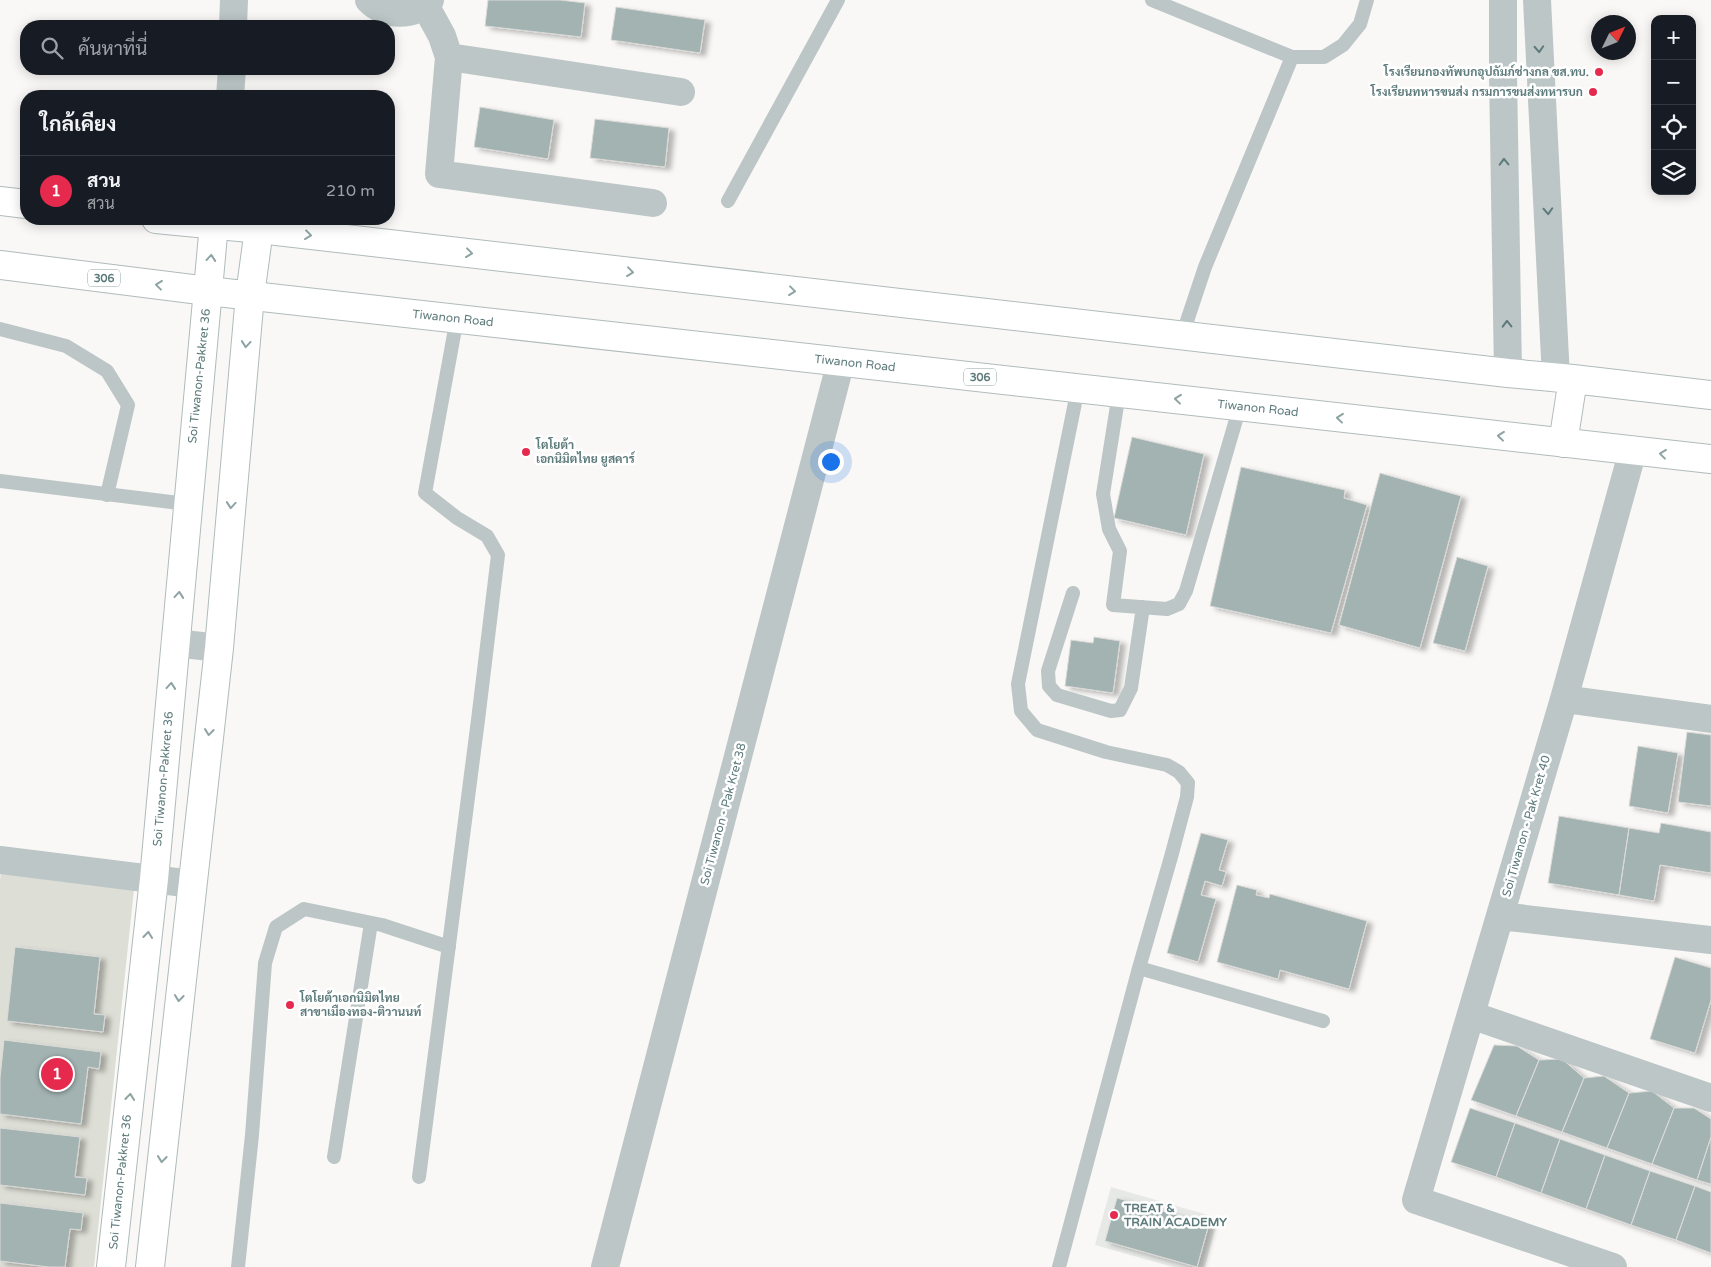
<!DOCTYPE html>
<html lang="th">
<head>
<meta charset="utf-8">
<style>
	:root { --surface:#171b24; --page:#20242c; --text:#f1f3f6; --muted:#9ea1a6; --line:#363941; --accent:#e52a4e }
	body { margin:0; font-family:"Varela Round",Sarabun,sans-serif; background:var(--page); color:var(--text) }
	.controls { position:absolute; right:15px; top:15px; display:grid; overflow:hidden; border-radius:10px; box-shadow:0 2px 12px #0003 }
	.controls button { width:45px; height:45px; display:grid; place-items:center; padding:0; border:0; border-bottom:1px solid var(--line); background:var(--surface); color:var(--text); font:25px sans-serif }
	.compass { position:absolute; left:1591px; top:15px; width:45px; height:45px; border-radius:50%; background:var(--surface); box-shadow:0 2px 12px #0003; rotate:47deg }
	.you { position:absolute; left:830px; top:461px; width:18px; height:18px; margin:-12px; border:4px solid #fff; border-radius:50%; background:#1a73e8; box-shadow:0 0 0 8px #1a73e833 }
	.badge { display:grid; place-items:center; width:32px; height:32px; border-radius:50%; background:var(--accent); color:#fff; font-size:16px; font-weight:700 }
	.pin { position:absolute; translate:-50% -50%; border:2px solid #fff; box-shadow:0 1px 5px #0006 }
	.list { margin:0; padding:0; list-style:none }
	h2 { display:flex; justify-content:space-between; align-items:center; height:65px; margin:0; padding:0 20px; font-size:21px }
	h2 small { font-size:16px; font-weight:400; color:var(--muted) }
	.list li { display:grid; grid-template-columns:32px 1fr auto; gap:15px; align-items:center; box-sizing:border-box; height:70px; padding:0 20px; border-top:1px solid var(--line) }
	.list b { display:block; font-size:19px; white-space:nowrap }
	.list p { margin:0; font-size:16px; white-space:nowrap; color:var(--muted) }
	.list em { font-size:16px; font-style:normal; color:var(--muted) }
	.icon { flex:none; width:28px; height:28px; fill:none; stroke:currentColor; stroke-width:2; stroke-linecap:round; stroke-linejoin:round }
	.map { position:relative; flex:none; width:1711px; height:1267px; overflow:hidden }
	.search { position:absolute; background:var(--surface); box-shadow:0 2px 12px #0003; left:20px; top:20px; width:375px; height:55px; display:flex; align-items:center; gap:12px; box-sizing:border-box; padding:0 18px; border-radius:20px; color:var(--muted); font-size:19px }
	.panel { position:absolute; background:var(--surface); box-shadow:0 2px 12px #0003; left:20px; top:90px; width:375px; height:135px; border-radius:20px }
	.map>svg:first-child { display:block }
</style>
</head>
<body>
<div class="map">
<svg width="1711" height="1267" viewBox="0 0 1711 1267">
	<defs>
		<filter id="shadow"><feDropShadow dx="5.5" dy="3" stdDeviation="2.5" flood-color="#0004"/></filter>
	</defs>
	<rect width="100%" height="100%" fill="#f9f8f6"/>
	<path fill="#e7e9e7" d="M1111,1187L1218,1218L1205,1267H1173L1095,1245Z"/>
	<path fill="#ddded5" d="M2,861L135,880L94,1267H0V880Z"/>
	<path fill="#a2b3b2" stroke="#dbdad8" filter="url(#shadow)" d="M488,0H560L585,3L581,37L485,26Z
		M616,7L705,20L700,53L611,40Z
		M480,107L554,120L548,159L474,147Z
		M595,119L669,128L665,167L590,158Z
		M1132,437L1204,454L1186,535L1114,518Z
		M1241,467L1345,490L1344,498L1367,505L1331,633L1210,606Z
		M1380,473L1461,496L1420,648L1339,625Z
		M1457,557L1488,566L1465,651L1433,643Z
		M1094,637L1120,641L1113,693L1065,686L1071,640L1093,643Z
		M1687,732L1711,735V806L1678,802Z
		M1638,746L1678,753L1668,813L1629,806Z
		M1559,816L1629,828L1619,895L1548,883Z
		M1661,823L1711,832V873L1660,865L1654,901L1619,895L1629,828L1659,833Z
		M1201,833L1228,840L1219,870L1226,872L1222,886L1205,881L1201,895L1216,899L1198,962L1167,953Z
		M1237,885L1257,890L1256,895L1269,898L1270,894L1367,921L1349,989L1280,970L1278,979L1217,962Z
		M15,947L100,957L94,1014L105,1015L103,1032L7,1021Z
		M1675,957L1711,968V1000L1695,1053L1650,1039Z
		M4,1040L101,1052L99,1069L88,1067L81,1124L0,1114V1078Z
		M1494,1045L1517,1046L1539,1060L1516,1116L1471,1100Z
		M1562,1059L1584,1078L1562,1132L1516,1116L1539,1060Z
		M1604,1076L1629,1093L1607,1148L1562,1132L1584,1078Z
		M1652,1091L1674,1108L1652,1164L1607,1148L1629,1093Z
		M1470,1108L1515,1123L1496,1177L1451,1162Z
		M1674,1108H1694L1711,1119V1137L1697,1180L1652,1164Z
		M1515,1123L1560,1139L1541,1193L1496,1177Z
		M0,1128L80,1137L75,1177L87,1178L85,1195L0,1185Z
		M1711,1137V1184L1697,1180Z
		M1560,1139L1605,1155L1586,1209L1541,1193Z
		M1605,1155L1650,1171L1631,1225L1586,1209Z
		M1650,1171L1695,1186L1676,1240L1631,1225Z
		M1695,1186L1711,1192V1253L1676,1240Z
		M1117,1198L1209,1224L1197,1267L1105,1241Z
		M0,1203L83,1213L81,1230L70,1229L65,1267H49L0,1261Z"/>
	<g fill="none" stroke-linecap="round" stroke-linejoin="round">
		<g stroke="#afbbbb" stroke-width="30">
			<path id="secondary" d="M111,1267L154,879L214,224
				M150,1267L219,648L250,295L259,229"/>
		</g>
		<g stroke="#b0bbbb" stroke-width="30">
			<path id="primary" d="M0,201L26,204
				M156,219L259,229L1508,373L1573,379L1711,395
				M0,265L208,291L1711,459
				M1563,443L1573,379"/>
		</g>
		<path stroke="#bcc6c6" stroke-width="14" d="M1152,0L1292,57H1324L1343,45L1360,24L1367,0
			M728,201L838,0
			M0,329L66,346L107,371L128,405L107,495
			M1182,336L1205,267L1292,57
			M1119,393L1103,494L1109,529L1120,551L1113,605L1167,609L1179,604L1186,591L1240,406
			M0,481L187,504
			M1073,593L1048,671L1049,686L1057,695L1111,711L1120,710L1131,688L1143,607
			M1139,968L1323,1021
			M334,1157L371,923
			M419,1177L478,720L498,555L487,536L457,518L425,493L457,318
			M238,1267L252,1135L265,963L276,927L304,909L382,925L449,947
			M1059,1267L1139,968L1171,857L1187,797L1188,783L1179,772L1167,765L1106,752L1037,730L1021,711L1018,684L1078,388"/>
		<path stroke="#bcc6c6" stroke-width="28" d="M369,0C386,17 413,17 430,0
			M1503,0V74L1508,373
			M1537,0L1556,378
			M425,5L442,36L449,57L439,174L653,203
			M233,26L234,0
			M449,57L681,92
			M230,96L232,69
			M175,643L219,648
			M1564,699L1711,719
			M0,860L192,884
			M1500,916L1711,940
			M1471,1015L1711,1098
			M605,1267L841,361
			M1613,1267L1416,1200L1564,699L1633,450"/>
		<use href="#secondary" stroke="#fff" stroke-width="28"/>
		<use href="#primary" stroke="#fff" stroke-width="28"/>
	</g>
	<defs><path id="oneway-chevron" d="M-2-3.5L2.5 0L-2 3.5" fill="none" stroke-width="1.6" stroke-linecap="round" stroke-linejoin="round" transform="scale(1.25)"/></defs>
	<g stroke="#5e7b7c">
		<use href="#oneway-chevron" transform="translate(1539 49) rotate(87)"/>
		<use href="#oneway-chevron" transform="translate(1504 162) rotate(-91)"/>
		<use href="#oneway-chevron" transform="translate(1548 211) rotate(87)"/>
		<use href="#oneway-chevron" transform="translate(1507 324) rotate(-91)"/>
	</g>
	<g stroke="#8ea3a3">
		<use href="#oneway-chevron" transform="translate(308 235) rotate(7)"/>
		<use href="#oneway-chevron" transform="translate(469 253) rotate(7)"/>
		<use href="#oneway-chevron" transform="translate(211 258) rotate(-85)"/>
		<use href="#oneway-chevron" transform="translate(630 272) rotate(7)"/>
		<use href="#oneway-chevron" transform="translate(159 285) rotate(-173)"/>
		<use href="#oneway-chevron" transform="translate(792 291) rotate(7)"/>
		<use href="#oneway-chevron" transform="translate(246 344) rotate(95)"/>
		<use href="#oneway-chevron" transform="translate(1178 399) rotate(-174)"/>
		<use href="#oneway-chevron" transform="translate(1340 418) rotate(-174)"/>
		<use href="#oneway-chevron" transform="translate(1501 436) rotate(-174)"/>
		<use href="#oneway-chevron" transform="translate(1663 454) rotate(-173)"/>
		<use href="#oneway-chevron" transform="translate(231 505) rotate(95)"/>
		<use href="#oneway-chevron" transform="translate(179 595) rotate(-85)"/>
		<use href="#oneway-chevron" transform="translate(171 686) rotate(-85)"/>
		<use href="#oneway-chevron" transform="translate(209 732) rotate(97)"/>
		<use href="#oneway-chevron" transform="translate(148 935) rotate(-84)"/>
		<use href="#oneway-chevron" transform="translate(179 998) rotate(96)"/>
		<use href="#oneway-chevron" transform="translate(130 1097) rotate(-84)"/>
		<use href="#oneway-chevron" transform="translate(162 1159) rotate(96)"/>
	</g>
	<g fill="#e52a4e" stroke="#fff" stroke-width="2">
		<circle cx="1599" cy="72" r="5"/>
		<circle cx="1593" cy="92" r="5"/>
		<circle cx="526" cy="452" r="5"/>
		<circle cx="290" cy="1005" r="5"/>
		<circle cx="1114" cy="1215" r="5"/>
	</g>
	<g text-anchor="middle" stroke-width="5" stroke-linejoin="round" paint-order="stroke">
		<g fill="#fff" stroke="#8ea3a3" stroke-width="1">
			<rect x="88" y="269.5" width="32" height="17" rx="4"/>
			<rect x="964" y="368.5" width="32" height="17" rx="4"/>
		</g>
		<g font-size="11" font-weight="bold" fill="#5e7b7c">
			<text x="104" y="282">306</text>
			<text x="980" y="381">306</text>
		</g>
		<g font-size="12" font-weight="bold" fill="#5e7b7c" stroke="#fff" text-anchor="start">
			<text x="1589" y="76" text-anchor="end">โรงเรียนกองทัพบกอุปถัมภ์ช่างกล ขส.ทบ.</text>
			<text x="1583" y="96" text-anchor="end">โรงเรียนทหารขนส่ง กรมการขนส่งทหารบก</text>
			<text x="536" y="449">โตโยต้า<tspan x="536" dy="14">เอกนิมิตไทย ยูสคาร์</tspan></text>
			<text x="300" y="1002">โตโยต้าเอกนิมิตไทย<tspan x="300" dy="14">สาขาเมืองทอง-ติวานนท์</tspan></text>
			<text x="1124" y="1212">TREAT &amp;<tspan x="1124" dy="14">TRAIN ACADEMY</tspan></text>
		</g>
		<g font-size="12" fill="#5e7b7c" stroke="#fff">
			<text transform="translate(453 318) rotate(6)" y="4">Tiwanon Road</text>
			<text transform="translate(855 363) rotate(6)" y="4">Tiwanon Road</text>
			<text transform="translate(199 376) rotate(-84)" y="4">Soi Tiwanon-Pakkret 36</text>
			<text transform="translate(1258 408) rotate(6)" y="4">Tiwanon Road</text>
			<text transform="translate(163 779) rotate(-85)" y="4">Soi Tiwanon-Pakkret 36</text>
			<text transform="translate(723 814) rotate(-75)" y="4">Soi Tiwanon - Pak Kret 38</text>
			<text transform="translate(1526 826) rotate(-74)" y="4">Soi Tiwanon - Pak Kret 40</text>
			<text transform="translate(120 1182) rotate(-84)" y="4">Soi Tiwanon-Pakkret 36</text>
		</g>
	</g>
</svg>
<div class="controls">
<button>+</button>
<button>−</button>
<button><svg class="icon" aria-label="locate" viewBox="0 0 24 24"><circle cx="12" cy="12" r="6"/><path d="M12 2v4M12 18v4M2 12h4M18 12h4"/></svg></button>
<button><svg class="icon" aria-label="layers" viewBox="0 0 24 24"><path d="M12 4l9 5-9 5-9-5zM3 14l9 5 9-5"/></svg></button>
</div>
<svg class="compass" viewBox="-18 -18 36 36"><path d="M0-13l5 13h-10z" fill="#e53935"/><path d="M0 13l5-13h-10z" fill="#9ea1a6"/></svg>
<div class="you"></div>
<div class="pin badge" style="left:57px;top:1074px">1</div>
<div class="search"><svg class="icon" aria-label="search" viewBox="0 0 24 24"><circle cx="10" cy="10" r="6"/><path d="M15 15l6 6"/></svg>ค้นหาที่นี่</div>
<section class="panel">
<h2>ใกล้เคียง<small></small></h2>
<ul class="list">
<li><span class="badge">1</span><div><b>สวน</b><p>สวน</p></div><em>210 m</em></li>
</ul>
</section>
</div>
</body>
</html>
